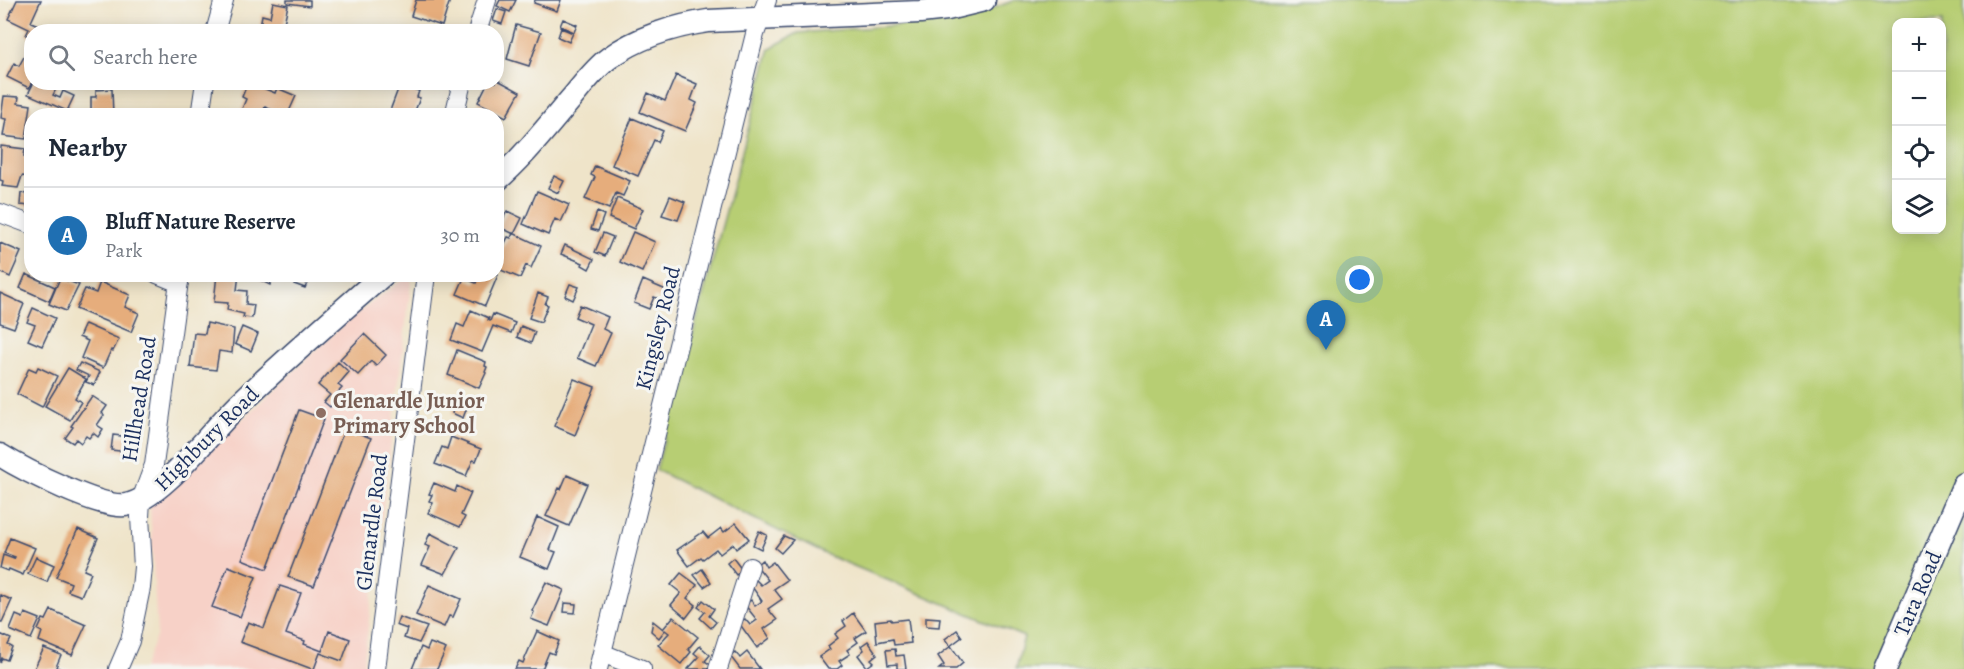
<!DOCTYPE html>
<html lang="en">
<head>
<meta charset="utf-8">
<style>
	:root { --surface:#fff; --page:#f2f2f3; --text:#1f2937; --muted:#747a83; --line:#e0e1e3; --accent:#1f6fb2 }
	body { margin:0; font-family:Alegreya,serif; background:var(--page); color:var(--text) }
	.controls { position:absolute; right:18px; top:18px; display:grid; overflow:hidden; border-radius:12px; box-shadow:0 3px 15px #0003 }
	.controls button { width:54px; height:54px; display:grid; place-items:center; padding:0; border:0; border-bottom:2px solid var(--line); background:var(--surface); color:var(--text); font:30px sans-serif }
	.you { position:absolute; left:1360px; top:280px; width:21px; height:21px; margin:-15px; border:4px solid #fff; border-radius:50%; background:#1a73e8; box-shadow:0 0 0 9px #1a73e833 }
	.badge { display:grid; place-items:center; width:39px; height:39px; border-radius:50%; background:var(--accent); color:#fff; font-size:20px; font-weight:700 }
	.pin { position:absolute; translate:-50% -50px; filter:drop-shadow(0 2px 3px #0008) }
	.pin::after { content:''; position:absolute; top:32px; width:21px; height:18px; background:inherit; clip-path:polygon(0 0,100% 0,50% 100%) }
	.list { margin:0; padding:0; list-style:none }
	h2 { display:flex; justify-content:space-between; align-items:center; height:78px; margin:0; padding:0 24px; font-size:26px }
	h2 small { font-size:20px; font-weight:400; color:var(--muted) }
	.list li { display:grid; grid-template-columns:39px 1fr auto; gap:18px; align-items:center; box-sizing:border-box; height:96px; padding:0 24px; border-top:2px solid var(--line) }
	.list b { display:block; font-size:22px; white-space:nowrap }
	.list p { margin:0; font-size:20px; white-space:nowrap; color:var(--muted) }
	.list em { font-size:20px; font-style:normal; color:var(--muted) }
	.icon { flex:none; width:33px; height:33px; fill:none; stroke:currentColor; stroke-width:2; stroke-linecap:round; stroke-linejoin:round }
	.map { position:relative; flex:none; width:1964px; height:669px; overflow:hidden }
	.search { position:absolute; background:var(--surface); box-shadow:0 3px 15px #0003; left:24px; top:24px; width:480px; height:66px; display:flex; align-items:center; gap:15px; box-sizing:border-box; padding:0 21px; border-radius:24px; color:var(--muted); font-size:22px }
	.panel { position:absolute; background:var(--surface); box-shadow:0 3px 15px #0003; left:24px; top:108px; width:480px; height:174px; border-radius:24px }
	.map>svg:first-child { display:block }
</style>
</head>
<body>
<div class="map">
<svg width="1964" height="669" viewBox="0 0 1964 669">
	<rect width="100%" height="100%" fill="#f6f6f2"/>
	<filter id="ink" filterUnits="userSpaceOnUse"><feTurbulence type="fractalNoise" baseFrequency=".0167" numOctaves="2"/><feDisplacementMap in="SourceGraphic" scale="12" xChannelSelector="R" yChannelSelector="G"/><feConvolveMatrix kernelMatrix="1 2 1 2 8 2 1 2 1" color-interpolation-filters="sRGB"/></filter>
	<filter id="wash" filterUnits="userSpaceOnUse"><feTurbulence type="fractalNoise" baseFrequency=".008" numOctaves="4" result="noise"/><feDisplacementMap in="SourceGraphic" scale="24" xChannelSelector="R" yChannelSelector="G"/><feGaussianBlur stdDeviation="1.35" result="paint"/><feColorMatrix in="noise" values="0 0 0 0 0 0 0 0 0 0 0 0 0 0 0 0 0 1.4 0 .05"/><feComposite in="paint" operator="in"/></filter>
	<g filter="url(#wash)">
		<rect width="100%" height="100%" fill="#efe4c9"/>
		<path fill="#f7d1c7" d="M409,275H412L363,669H143L157,634L150,506L347,321Z"/>
		<path fill="#b7ce73" stroke="#697e68" stroke-width="1.5" fill-rule="evenodd" d="M1015,0H1964V669H1016L1024,637L825,554L656,470L770,48L798,33L941,22L981,13ZM1896,22H1942V230H1896Z"/>
		<g id="blocks">
			<path fill="#e6ad7b" d="M17,0H41L31,22L45,28L43,32H32V37L26,35L29,29L8,19Z
				M287,0H310V6L287,3Z
				M416,0H450L442,26L411,16Z
				M500,0H516L510,12L497,6Z
				M535,0H561L557,11L534,3Z
				M273,2L288,5L282,32H259L262,15L270,17Z
				M497,9L506,12L502,24L493,21Z
				M563,19L577,25L574,32L560,26Z
				M516,25L541,32L529,66L507,59Z
				M561,28L573,33L569,42L558,37Z
				M32,51V83L29,88L7,77L14,63L19,66L25,55L29,57Z
				M676,75L697,84L691,100L697,103L685,131L640,112L648,93L665,101Z
				M496,79L520,92L506,117L478,102L488,82H496Z
				M34,82H47L57,87L53,95L60,98L63,91L74,96L67,111L28,94Z
				M248,82L275,93L277,88L296,96L287,116L265,107L261,116H239L246,99L242,97Z
				M400,84L419,91L417,97L420,98L413,116H388Z
				M112,89L113,116H91V97H96V90Z
				M4,96L19,97L18,103L31,105L26,139L3,136L6,119L1,118Z
				M632,118L663,131L658,142L654,140L638,176L612,165Z
				M1,146L25,149L24,156L32,157V177L22,176L18,188L2,186L3,181L0,180Z
				M595,166L630,181L623,196L616,193L609,209L585,199L595,177L591,175Z
				M554,176L564,181L558,193L548,188Z
				M537,191L569,205L561,222L555,219L548,235L523,224Z
				M21,193L32,195V206L20,205Z
				M670,196L685,202L678,220L662,215Z
				M617,198L643,209L634,229L609,218Z
				M507,211L522,218L514,234L499,227Z
				M597,212L604,215L598,231L591,229Z
				M633,232L655,242L642,272L620,262Z
				M513,233L541,246L531,268L526,265L520,278L496,268V261L508,237L511,238Z
				M603,233L613,237L605,256L595,252Z
				M0,243L21,252L10,277L0,272Z
				M565,245L594,259L589,269L582,265L583,263L561,254Z
				M26,274L55,287L49,301L20,288Z
				M217,274H239L237,290L247,291L246,304L254,305L252,318L243,317L244,314L227,310L228,303L214,302Z
				M248,274H266L273,278L270,285Z
				M298,274H316L313,281L309,279L305,288L294,284Z
				M480,274L498,275L485,306L457,294L464,278L476,283Z
				M60,278L79,285L66,311L49,304Z
				M643,280L666,290L662,300L654,297L649,309L634,303Z
				M100,282L130,295L125,307L139,313L131,332L76,309L85,289L96,293Z
				M570,284L579,287L573,300L565,296Z
				M0,293L24,304L14,328L0,323Z
				M538,293L548,297L545,304L548,305L541,322L529,318Z
				M580,305L608,317L603,329L611,333L596,366L577,358L591,324L575,317Z
				M33,308L55,318L42,346L28,340L35,325L27,322Z
				M471,310L489,318L488,320L490,321L493,314L515,323L511,333L493,326L482,352L451,340L457,324L464,327Z
				M207,323L234,329L232,353L219,351L216,370L190,367L194,333L205,334Z
				M85,324L119,339L113,351L111,350L103,368L81,358L88,341L79,337Z
				M521,326L535,332L531,343L517,337Z
				M242,327L258,334L251,351L235,344Z
				M364,334L386,355L376,366L371,361L358,375L340,359Z
				M457,350L486,362L485,366L487,367L485,372L486,373L479,388L448,375Z
				M338,362L349,372L338,385L342,388L333,398L335,400L330,407L324,402L330,395L318,385Z
				M80,363L100,372L94,385L86,382L89,376L76,370Z
				M38,367L57,376L42,407L17,394L29,368L36,371Z
				M68,368L86,379L75,398L81,402L70,420L45,406Z
				M574,379L595,387L575,435L554,426Z
				M92,396L107,406L102,413L104,415L97,425L103,429L98,437L93,433L89,438L86,436L81,443L76,439L73,443L65,438L73,427L71,426Z
				M458,398L469,402L463,418L452,413Z
				M299,410L324,419L267,569L242,559Z
				M345,428L371,438L314,586L288,577Z
				M113,435L130,437L129,452L111,450Z
				M451,437L481,449L476,461L473,460L466,476L435,464L442,447L447,449Z
				M567,475L587,484L569,526L546,516L559,488L561,489Z
				M434,483L455,492L457,486L471,493L461,515L465,517L460,527L428,513L433,503L429,501L432,495L429,494Z
				M537,517L559,527L550,550L556,552L549,569L520,557Z
				M736,523L749,539L736,549L733,544L720,554L716,549L703,559L701,557L689,566L677,550L703,532L708,538L721,528L724,532Z
				M78,529L98,538L84,570L91,573L81,596L68,591L71,583L56,577Z
				M759,531L767,535L761,549L753,545Z
				M430,533L459,548L445,574L422,565L430,547L425,545Z
				M784,536L793,540L781,553L775,548Z
				M10,538L35,548L23,575L9,569L8,571L0,568L3,555L14,559L15,557L4,553Z
				M36,557L54,565L47,582L28,574Z
				M733,558L742,570L736,575L727,563Z
				M762,560L766,567L773,562L787,580L774,589L782,599L768,609L777,620L764,629L770,638L757,648L739,623L745,619L750,625L757,620L745,605L751,600L755,606L762,601L750,584L756,580L761,585L768,580L756,565Z
				M228,566L256,577L240,617L212,607Z
				M702,569L711,582L704,587L694,575Z
				M681,573L697,585L687,598L696,605L686,618L671,605L681,593L671,585Z
				M546,582L564,590L549,626L531,619L534,612L532,611Z
				M429,585L461,599L453,617L449,616L444,627L416,615Z
				M280,586L301,593L286,634L305,641L304,644L322,651L329,631L350,639L342,661L320,653L314,669H312L240,642L248,622L264,628Z
				M0,595L12,600L2,622H0Z
				M703,600L714,609L709,616L716,622L711,628L700,618L705,612L698,607Z
				M565,603L576,604L575,613L564,612Z
				M51,610L86,625L72,655L39,641L42,632L38,630L43,619L46,620Z
				M25,613L40,619L31,639L10,630L16,615L23,618Z
				M853,613L866,631L855,638L858,642L847,650L850,654L839,661L842,665L837,669H828L819,657L830,649L828,646L838,638L835,634L846,626L843,621Z
				M399,617L427,627L419,643L404,638L407,629L396,625Z
				M673,617L698,637L688,649L691,652L681,664L658,645L669,633L665,630L659,638L651,631L653,621L663,629Z
				M926,617L940,618L939,627L926,626Z
				M891,619V621L908,619L911,643L894,645L893,639L877,642L875,621Z
				M957,630L962,637L950,646L945,639Z
				M537,631L559,641L554,654L549,652L542,669H515L519,661L523,663Z
				M0,634L11,639L8,645L12,647L7,660L2,658L0,663Z
				M868,641L877,654L871,659L874,662L867,667L858,655L864,650L861,646Z
				M430,643L446,649L437,669H412L421,647L427,650Z
				M700,646L710,655L705,661L712,666L710,669H688L699,657L694,653Z
				M951,646L963,663L956,669H939L944,665L938,656Z
				M44,648L61,655L56,667L61,669H34Z
				M895,649L896,656L904,655L906,669H897V664L888,665L886,650Z
				M735,652L740,658L747,652L760,669H740L730,656Z"/>
		</g>
	</g>
	<g filter="url(#ink)">
		<use href="#blocks" fill-opacity="0" stroke="#3b4a6e" stroke-width="1.5"/>
		<g fill="none" stroke-linecap="round" stroke-linejoin="round">
			<g stroke="#3b4a6e" stroke-width="20">
				<path id="minor" d="M215,32L224,0
					M477,32L487,0
					M200,116L205,82
					M454,116L462,82
					M0,213L32,225
					M157,274L179,283
					M602,653L642,669
					M118,669L130,641L141,588L143,567L140,517L141,500L154,465L180,274
					M376,669L426,274
					M598,669L755,34L767,0
					M718,669L750,567"/>
			</g>
			<g stroke="#3b4a6e" stroke-width="25">
				<path id="tertiary" d="M496,181C524,157 547,127 571,99C583,85 594,69 609,58C637,38 674,26 708,21L920,12L947,9L984,0
					M0,455C24,470 101,509 126,505C162,499 213,428 241,402C287,358 336,316 384,274
					M1885,669L1964,484"/>
			</g>
			<use href="#minor" stroke="#fff" stroke-width="18"/>
			<use href="#tertiary" stroke="#fff" stroke-width="22"/>
		</g>
	</g>
	<circle fill="#8d6e63" stroke="#f6f6f2" stroke-width="2" cx="321" cy="413" r="6"/>
	<g text-anchor="middle" stroke-width="6" stroke-linejoin="round" paint-order="stroke">
		<g font-size="22" fill="#1b2f5e" stroke="#f6f6f2">
			<text transform="translate(657 328) rotate(-76)" y="8">Kingsley Road</text>
			<text transform="translate(138 399) rotate(-81)" y="8">Hillhead Road</text>
			<text transform="translate(206 438) rotate(-45)" y="8">Highbury Road</text>
			<text transform="translate(371 522) rotate(-83)" y="8">Glenardle Road</text>
			<text transform="translate(1917 593) rotate(-67)" y="8">Tara Road</text>
		</g>
		<g font-size="22" font-weight="bold" fill="#785e54" stroke="#f6f6f2" text-anchor="start">
			<text x="333" y="408">Glenardle Junior<tspan x="333" dy="25">Primary School</tspan></text>
		</g>
	</g>
</svg>
<div class="controls">
<button>+</button>
<button>−</button>
<button><svg class="icon" aria-label="locate" viewBox="0 0 24 24"><circle cx="12" cy="12" r="6"/><path d="M12 2v4M12 18v4M2 12h4M18 12h4"/></svg></button>
<button><svg class="icon" aria-label="layers" viewBox="0 0 24 24"><path d="M12 4l9 5-9 5-9-5zM3 14l9 5 9-5"/></svg></button>
</div>
<div class="you"></div>
<div class="pin badge" style="left:1326px;top:350px">A</div>
<div class="search"><svg class="icon" aria-label="search" viewBox="0 0 24 24"><circle cx="10" cy="10" r="6"/><path d="M15 15l6 6"/></svg>Search here</div>
<section class="panel">
<h2>Nearby<small></small></h2>
<ul class="list">
<li><span class="badge">A</span><div><b>Bluff Nature Reserve</b><p>Park</p></div><em>30 m</em></li>
</ul>
</section>
</div>
</body>
</html>
